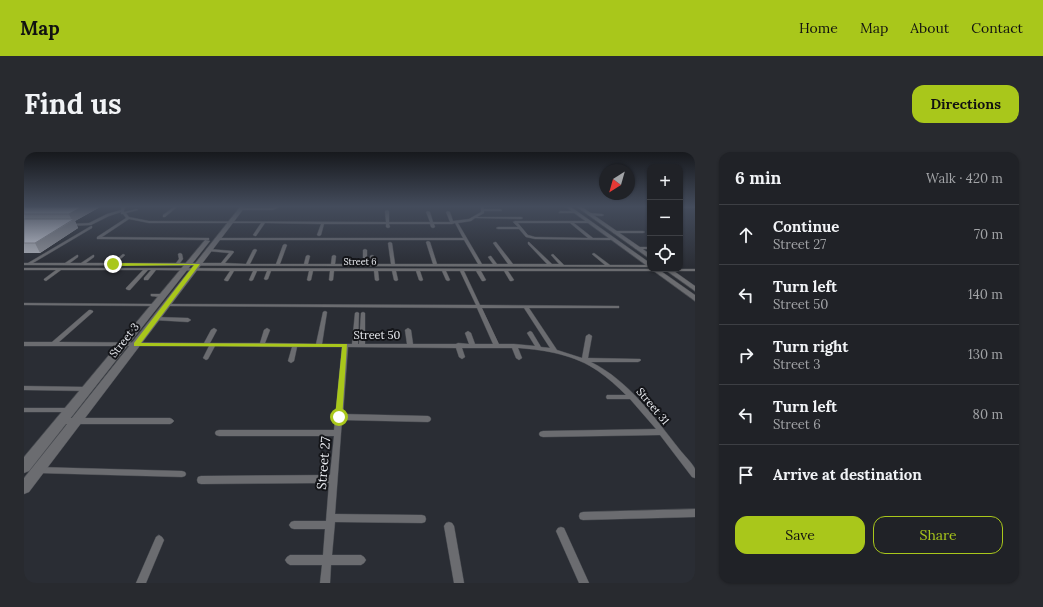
<!DOCTYPE html>
<html lang="en">
<head>
<meta charset="utf-8">
<style>
	:root { --surface:#202227; --page:#282a2f; --text:#f1f3f6; --muted:#a2a4a7; --line:#3d3f44; --accent:#a9c71b }
	body { margin:0; font-family:Lora,serif; background:var(--page); color:var(--text) }
	.controls { position:absolute; right:12px; top:12px; display:grid; overflow:hidden; border-radius:8px; box-shadow:0 1px 3px #0004 }
	.controls button { width:36px; height:36px; display:grid; place-items:center; padding:0; border:0; border-bottom:1px solid var(--line); background:var(--surface); color:var(--text); font:20px sans-serif }
	.compass { position:absolute; left:575px; top:12px; width:36px; height:36px; border-radius:50%; background:var(--surface); box-shadow:0 1px 3px #0004; rotate:217deg }
	.stop { position:absolute; width:12px; height:12px; margin:-9px; border:3px solid #a9c71b; border-radius:50%; background:#fff }
	.stop.end { background:#a9c71b; border-color:#fff; box-shadow:0 1px 4px #0008 }
	.list { margin:0; padding:0; list-style:none }
	h2 { display:flex; justify-content:space-between; align-items:center; height:52px; margin:0; padding:0 16px; font-size:17px }
	h2 small { font-size:13px; font-weight:400; color:var(--muted) }
	.list li { display:grid; grid-template-columns:26px 1fr auto; gap:12px; align-items:center; box-sizing:border-box; height:60px; padding:0 16px; border-top:1px solid var(--line) }
	.list b { display:block; font-size:15px; white-space:nowrap }
	.list p { margin:0; font-size:13px; white-space:nowrap; color:var(--muted) }
	.list em { font-size:13px; font-style:normal; color:var(--muted) }
	.actions { display:flex; gap:8px; padding:12px 16px }
	.actions a { flex:1; padding:9px 0; border:1px solid var(--accent); border-radius:12px; text-align:center; font-size:14px; color:var(--accent) }
	.actions .main { background:var(--accent); color:#111 }
	.icon { flex:none; width:22px; height:22px; fill:none; stroke:currentColor; stroke-width:2; stroke-linecap:round; stroke-linejoin:round }
	.map { position:relative; flex:none; width:671px; height:431px; overflow:hidden; border-radius:12px }
	header { display:flex; align-items:center; gap:24px; box-sizing:border-box; height:56px; padding:0 20px; background:var(--accent); color:#111 }
	header strong { font-size:19px }
	nav { display:flex; gap:22px; margin-inline-start:auto; font-size:14px }
	.intro { display:flex; align-items:center; justify-content:space-between; box-sizing:border-box; height:96px; padding:0 24px }
	h1 { margin:0; font-size:28px }
	.button { padding:10px 18px; border-radius:12px; background:var(--accent); color:#111; font-size:14px; font-weight:700 }
	main { display:flex; gap:24px; padding:0 24px }
	aside { flex:1; background:var(--surface); border-radius:12px; box-shadow:0 1px 3px #0004 }
	.map>svg:first-child { display:block }
</style>
</head>
<body>
<header>
<strong>Map</strong>
<nav><a>Home</a><a>Map</a><a>About</a><a>Contact</a></nav>
</header>
<div class="intro"><h1>Find us</h1><a class="button">Directions</a></div>
<main>
<div class="map">
<svg width="671" height="431" viewBox="0 0 671 431">
	<rect width="100%" height="100%" fill="#2a2d34"/>
	<g fill="none" stroke-linecap="round" stroke-linejoin="round">
		<g stroke="#45484e" stroke-width="1">
			<path id="service" d="M98,55H101L100,59V60L113,57L114,58L102,61L105,65L125,69L362,70L361,59L363,58L365,59V70H406L402,60L404,59L406,60L409,70H426L422,60L424,59L426,60L429,69L445,67L457,60V55H459L460,57H477L478,59H460V61L453,65H497L499,66L497,67L451,66L447,69L434,71L458,112H469L464,105L466,104H467L473,112H484L469,91L471,90H472L489,112H523L504,92V90H505L528,112H535L527,103L529,102L540,113H581L569,103L568,102L570,101L586,113H626V115L0,113V111H4L67,74H68V76L9,111H41L53,103H54V105L46,111H57L69,103H70V105L62,111H88L99,102L101,103L100,104L92,111H152L155,107L154,102L156,101L158,102L159,107L156,111H197L205,101L184,99V97H185L209,99L210,100L201,111L222,112L229,98L231,97L233,98L226,112H252L259,93L261,92L263,93L256,112H280L282,104L284,103L286,104L284,112H307L308,104L310,103L312,104L311,112H339V98L341,97L343,98V112H347L346,104L348,103L350,104L351,112H367L364,91L366,90L368,91L371,112H409L402,90L404,89L406,90L413,112H454L440,88H193L191,87L193,86H439L431,71L428,72H410L411,75L409,76L407,75L406,72H365L366,75L364,76L362,75V72H300L297,83L295,84L293,83L297,72L241,71L232,84H231L229,83L237,71H125L105,67L78,85L185,86V88H184L73,87V85L102,66L99,62H97V60L85,64L67,73L46,74L44,73L46,72L65,71L83,62L97,58Z
				M150,55H153L141,65H139V63Z
				M251,55H255L249,58H217L216,57L217,56H249Z
				M656,55H671V56H656Z
				M536,59H550L552,60L550,61H535Z
				M565,61L578,62L580,63L578,64L564,63Z
				M491,69H563L565,70L564,71H550L569,86H586L588,87L586,88L511,87L502,85L495,77H474L472,76L474,75H494L489,70ZM494,71H546L564,86L511,85L504,83Z
				M590,79H619L621,80L619,81H589V79Z
				M612,95H626V97H613L611,96Z
				M0,116L671,117V119H484L490,128L488,129H486L480,119H457L462,128L460,129H458L452,119H440L456,153L595,154V156H505L533,198L558,206L562,184L565,182L568,184L564,206L616,207L617,208L616,209L614,210H567C605,229 630,265 656,298C659,302 670,313 671,317C671,320 671,324 671,326L668,325L636,283L519,285L516,284L515,282L516,280L519,279L632,277L606,247H583L582,245L583,243H602C593,234 584,226 574,219C551,203 522,198 495,196H494L498,206L495,208L492,206L488,196H438L441,205L438,207L435,205L432,196L324,195L319,262L404,264L406,265L407,267L406,269L404,270L318,268L311,362L398,363L401,364L402,367L401,370L398,371L311,370L308,403H337L340,405L342,408L340,411L337,413H307L306,431H296L298,413H266L263,411L261,408L263,405L266,403H299L301,377H270L267,376L265,373L267,370L270,369H302L305,331L177,332L174,331L173,328L174,325L177,324L306,323L310,284H195L192,283L191,281L192,279L195,278H310L318,195H273L270,209L267,211L264,209L268,195L191,194L184,207L182,208L179,206L185,194H0V190H28L65,158H67L69,159V160L35,190L180,191L187,178L190,176L193,178L186,191H236L240,178L243,176L246,178L241,191L292,192L299,160L301,159L303,160L298,192H328L331,161L333,160L335,161L334,192H335L337,161L339,160L341,161V192H383L381,178L384,176L387,178L389,192H432L434,191L445,192L441,181L444,179L447,181L451,192H469L453,156L143,154L141,153L143,152L452,153L436,119H422L426,128L424,129L422,128L418,119H396L399,128L397,129L395,128L392,119H372L374,128L372,129L370,128L368,119H354L355,128L353,129L351,128L350,119H310L309,128L307,129L305,128L306,119H289L287,128L285,129L283,128L285,119H247L244,127L242,128L240,127L243,119H233L229,128L227,129L225,128L229,119H210L204,129H202L200,128L206,119L132,118L124,128H120V126L127,118H124L106,138H104L102,137V136L119,118H37L22,129L20,128V127L32,118H0ZM458,156H500L526,196L517,195L508,180L506,179L503,181L511,194L490,192H475Z
				M127,142H139L141,143C138,145 131,145 127,144Z
				M0,151L131,152L133,153L131,154L0,153Z
				M132,165L164,166L167,168L164,170L130,168V166Z
				M0,234L64,235H66L67,237L66,239H64L0,238Z
				M0,256H48L49,258L48,260H0Z
				M38,266H146L148,267L150,269L148,271L146,272H38L36,271L34,269L36,267Z
				M14,315L158,319L161,320L162,322L161,324L158,325L14,321L11,320L10,318L11,316Z
				M671,357V365L559,368L556,367L555,364L556,361L559,360Z
				M425,370L428,371L430,374L440,431H430L420,374L422,371Z
				M537,375L540,376L565,431H555L532,379L534,376Z
				M135,383L138,385L140,388L122,431H112L132,385Z"/>
		</g>
		<g stroke="#45484e" stroke-width="1">
			<path id="minor" d="M216,55H221L5,340L0,342V326Z
				M542,55H547L626,111V116Z
				M553,55H558L626,102V107Z
				M181,88L186,89L5,319L0,321V305Z
				M627,117H634L671,143V149Z
				M640,117H647L671,134V139Z"/>
		</g>
		<use href="#service" fill="#6b6c70" fill-rule="evenodd"/>
		<use href="#minor" fill="#6b6c70" fill-rule="evenodd"/>
	</g>
	<path fill="#b2b5bd" d="M0,55H76L51,69L54,76L16,101H0Z"/>
	<path fill="#91939a" d="M58,55H76L51,69L54,76L16,101L11,91L48,69L45,62Z"/>
	<path fill="#cfd2dc" stroke="#91939a" d="M0,55H58L45,62H0Z
		M0,67H50L11,91H0Z"/>
	<linearGradient id="sky" x2="0" y2="1"><stop stop-color="#17191d"/><stop offset="0.47" stop-color="#444c5c"/><stop offset="1" stop-color="#444c5c" stop-opacity="0"/></linearGradient>
	<rect width="671" height="116" fill="url(#sky)"/>
	<path fill="#a9c71b" d="M87,111L176,112L117,191L323,192L318,267H312L311,265L318,195L110,194V191L170,113L89,114Z"/>
	<g text-anchor="middle" stroke-width="4" stroke-linejoin="round" paint-order="stroke">
		<g font-size="9" fill="#eaecf1" stroke="#141519">
			<text x="336" y="113">Street 6</text>
		</g>
		<g font-size="11" fill="#eaecf1" stroke="#141519">
			<text x="353" y="187">Street 50</text>
			<text transform="translate(100 188) rotate(-52)" y="4">Street 3</text>
			<text transform="translate(629 254) rotate(50)" y="4">Street 31</text>
		</g>
		<g font-size="13" fill="#eaecf1" stroke="#141519">
			<text transform="translate(299 311) rotate(-85)" y="5">Street 27</text>
		</g>
	</g>
</svg>
<div class="controls">
<button>+</button>
<button>−</button>
<button><svg class="icon" aria-label="locate" viewBox="0 0 24 24"><circle cx="12" cy="12" r="6"/><path d="M12 2v4M12 18v4M2 12h4M18 12h4"/></svg></button>
</div>
<svg class="compass" viewBox="-18 -18 36 36"><path d="M0-13l5 13h-10z" fill="#e53935"/><path d="M0 13l5-13h-10z" fill="#a2a4a7"/></svg>
<div class="stop" style="left:315px;top:265px"></div>
<div class="stop end" style="left:89px;top:112px"></div>
</div>
<aside>
<h2>6 min<small>Walk · 420 m</small></h2>
<ul class="list">
<li><svg class="icon" aria-label="ahead" viewBox="0 0 24 24"><path d="M12 20V5M6 11l6-6 6 6"/></svg><div><b>Continue</b><p>Street 27</p></div><em>70 m</em></li>
<li><svg class="icon" aria-label="left" viewBox="0 0 24 24"><path d="M17 20v-9H6M10 6l-5 5 5 5"/></svg><div><b>Turn left</b><p>Street 50</p></div><em>140 m</em></li>
<li><svg class="icon" aria-label="right" viewBox="0 0 24 24"><path d="M7 20v-9h11M14 6l5 5-5 5"/></svg><div><b>Turn right</b><p>Street 3</p></div><em>130 m</em></li>
<li><svg class="icon" aria-label="left" viewBox="0 0 24 24"><path d="M17 20v-9H6M10 6l-5 5 5 5"/></svg><div><b>Turn left</b><p>Street 6</p></div><em>80 m</em></li>
<li><svg class="icon" aria-label="arrive" viewBox="0 0 24 24"><path d="M6 21V4h12l-3 4 3 4H6"/></svg><div><b>Arrive at destination</b></div></li>
</ul>
<div class="actions"><a class="main">Save</a><a>Share</a></div>
</aside>
</main>
</body>
</html>
